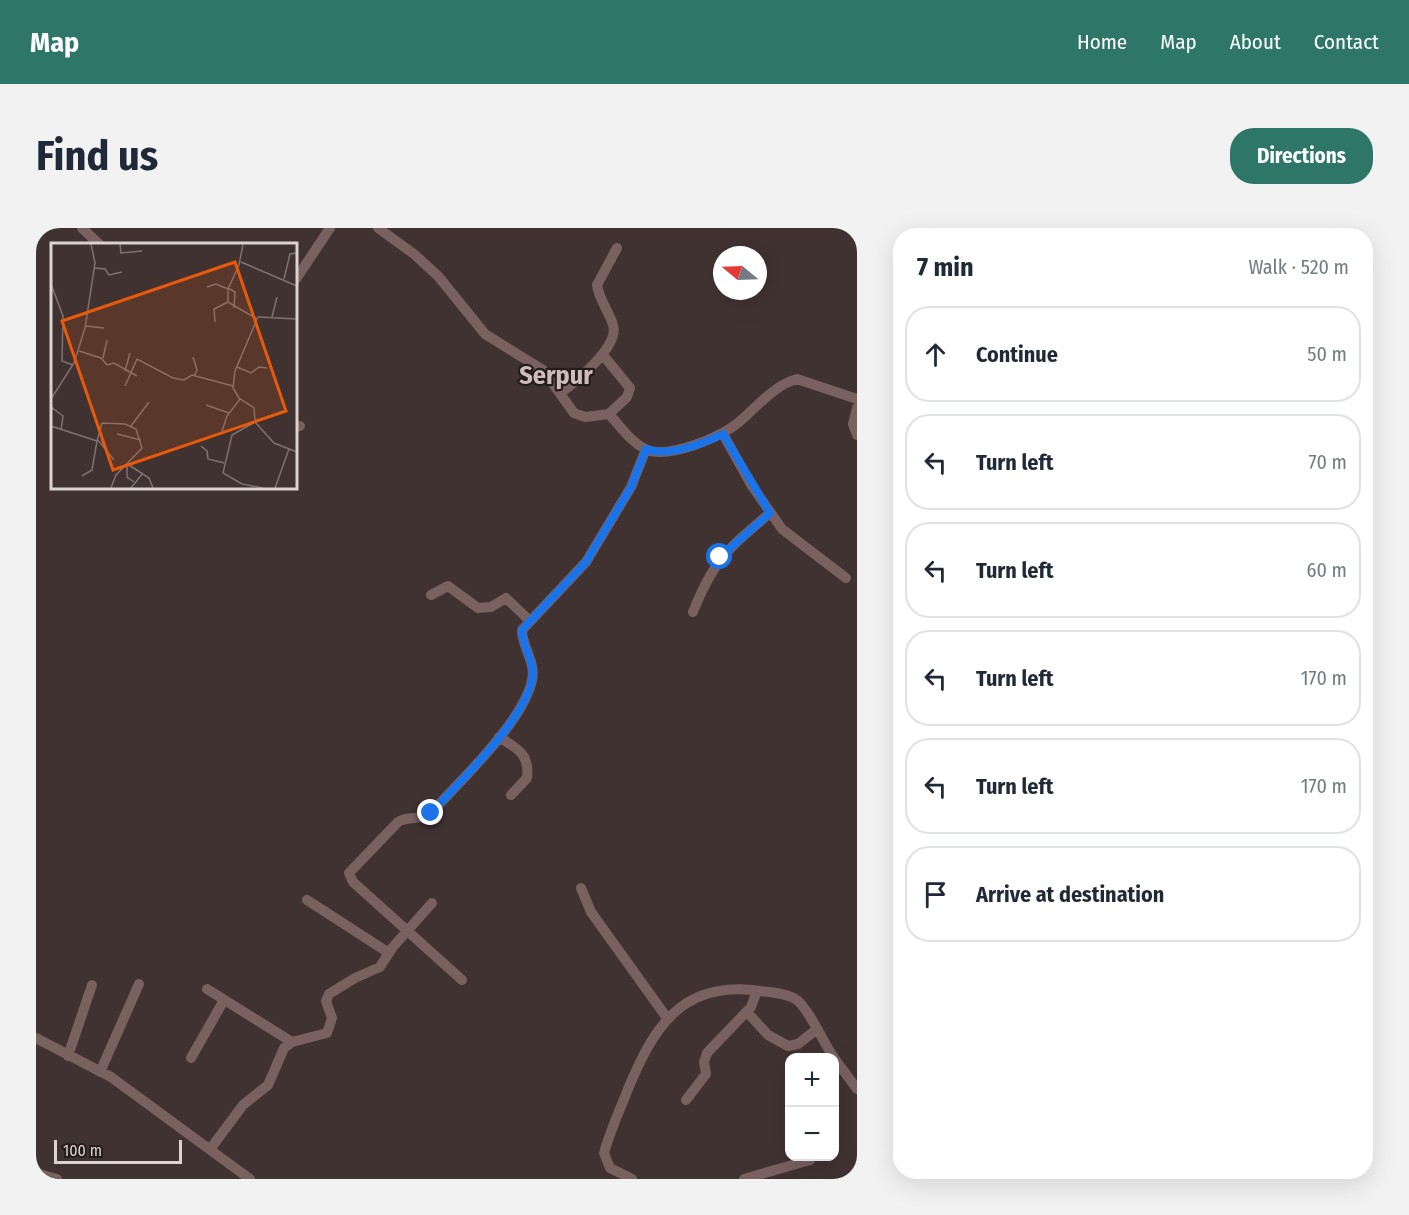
<!DOCTYPE html>
<html lang="en">
<head>
<meta charset="utf-8">
<style>
	:root { --surface:#fff; --page:#f2f2f3; --text:#1f2937; --muted:#747a83; --line:#e0e1e3; --accent:#2d7668 }
	body { margin:0; font-family:"Fira Sans Condensed",sans-serif; background:var(--page); color:var(--text) }
	.controls { position:absolute; right:18px; bottom:18px; display:grid; overflow:hidden; border-radius:12px; box-shadow:0 6px 24px #0002 }
	.controls button { width:54px; height:54px; display:grid; place-items:center; padding:0; border:0; border-bottom:2px solid var(--line); background:var(--surface); color:var(--text); font:30px sans-serif }
	.compass { position:absolute; left:677px; top:18px; width:54px; height:54px; border-radius:50%; background:var(--surface); box-shadow:0 6px 24px #0002; rotate:289deg }
	.scale { position:absolute; left:18px; bottom:15px; width:128px; box-sizing:border-box; padding-left:6px; border:3px solid #dbd2d1; border-top:0; font-size:16px; line-height:21px; white-space:nowrap; color:#dbd2d1; -webkit-text-stroke:4px #221c1b; paint-order:stroke }
	.stop { position:absolute; width:18px; height:18px; margin:-14px; border:4px solid #1a73e8; border-radius:50%; background:#fff }
	.stop.end { background:#1a73e8; border-color:#fff; box-shadow:0 2px 6px #0008 }
	.list { margin:0; padding:0; list-style:none }
	h2 { display:flex; justify-content:space-between; align-items:center; height:78px; margin:0; padding:0 24px; font-size:26px }
	h2 small { font-size:20px; font-weight:400; color:var(--muted) }
	.list li { display:grid; grid-template-columns:39px 1fr auto; gap:18px; align-items:center; box-sizing:border-box; height:96px; margin:0 12px 12px; padding:0 12px; border:2px solid var(--line); border-radius:24px }
	.list b { display:block; font-size:22px; white-space:nowrap }
	.list em { font-size:20px; font-style:normal; color:var(--muted) }
	.icon { flex:none; width:33px; height:33px; fill:none; stroke:currentColor; stroke-width:2; stroke-linecap:round; stroke-linejoin:round }
	.map { position:relative; flex:none; width:821px; height:951px; overflow:hidden; border-radius:24px }
	header { display:flex; align-items:center; gap:36px; box-sizing:border-box; height:84px; padding:0 30px; background:var(--accent); color:#fff }
	header strong { font-size:28px }
	nav { display:flex; gap:33px; margin-inline-start:auto; font-size:21px }
	.intro { display:flex; align-items:center; justify-content:space-between; box-sizing:border-box; height:144px; padding:0 36px }
	h1 { margin:0; font-size:42px }
	.button { padding:15px 27px; border-radius:24px; background:var(--accent); color:#fff; font-size:21px; font-weight:700 }
	main { display:flex; gap:36px; padding:0 36px }
	aside { flex:1; background:var(--surface); border-radius:24px; box-shadow:0 6px 24px #0002 }
	.map>svg:first-child { display:block }
</style>
</head>
<body>
<header>
<strong>Map</strong>
<nav><a>Home</a><a>Map</a><a>About</a><a>Contact</a></nav>
</header>
<div class="intro"><h1>Find us</h1><a class="button">Directions</a></div>
<main>
<div class="map">
<svg width="821" height="951" viewBox="0 0 821 951">
	<rect width="100%" height="100%" fill="#403231"/>
	<g fill="none" stroke-linecap="round" stroke-linejoin="round">
		<path stroke="#796160" stroke-width="10" d="M46,0L63,16
			M342,0L378,26L402,48L449,106L507,142L538,185L549,189L573,186C584,198 594,213 609,221C631,232 686,209 703,194C721,179 738,157 761,151L821,171
			M260,51L294,0
			M567,127L594,160L591,169L573,186
			M524,165C539,155 584,118 577,97C573,83 563,72 561,57L581,20
			M821,180L817,196L821,207
			M260,199L264,198
			M687,206L716,258L746,301L810,350
			M395,367L412,358L442,380L455,379L470,370L493,392
			M657,384C678,331 692,321 734,285
			M463,509C481,520 494,526 491,550L475,567
			M545,660L555,684L631,790
			M271,672L353,725
			M426,752L317,654L313,645L362,594C373,587 385,593 395,585C424,553 488,493 496,452C500,433 486,420 486,402L550,334L595,259L610,221
			M171,761L256,814
			M711,784L732,807L752,818L762,816L780,802
			M0,810L75,849L214,951
			M32,828L56,757
			M155,830L188,772
			M798,830L821,861
			M64,844L103,756
			M650,872L670,846L668,834L671,825L715,779L721,763
			M175,920L207,877L232,857L248,820L256,814L291,805L296,790L290,773L293,766L319,750L344,739L356,720L396,675
			M0,945L21,951
			M596,951L574,940L568,925C574,903 584,882 592,861C617,801 644,755 716,762C729,764 750,764 761,772C774,783 787,814 798,830
			M708,951L774,932"/>
	</g>
	<g fill="none" stroke-linecap="round" stroke-linejoin="round">
		<path stroke="#1a73e8" stroke-width="8" d="M395,585C424,553 488,493 496,452C500,433 486,420 486,402L550,334L595,259L610,221C633,229 666,216 687,206L734,285L684,329"/>
	</g>
	<g text-anchor="middle" stroke-width="4.5" stroke-linejoin="round" paint-order="stroke">
		<g font-size="26" font-weight="bold" fill="#cebcbb" stroke="#221c1b">
			<text x="520" y="156">Serpur</text>
		</g>
	</g>
	<g transform="translate(15 15)">
		<rect width="246" height="246" fill="#403231"/>
		<path fill="none" stroke="#7e7271" stroke-width="1.5" d="M69,1L70,10L91,8M192,1L188,22L177,46V59L206,76L184,128L182,145L188,155L203,165L204,179L223,200L246,209M190,19L246,43M43,25L54,26L58,32L71,29M233,36L239,11L246,10M0,41L12,73L11,118L22,122M156,44L165,41L177,46M177,45L184,49L183,65M206,74L246,76M221,74L226,54M164,79L163,66L177,59M35,83L53,85M28,108L50,115L56,122L63,120L86,133M142,114L146,127L143,133M52,115L56,97M186,124L200,130L208,124L216,125M74,128L79,110M74,143L86,116L122,135L133,137L141,132L182,143M0,156L23,120L34,85L44,20L40,1M155,162L178,170M0,164L12,173L10,187M204,179L181,192L172,230L191,241L212,245M0,183L46,198L51,180L74,181L85,186L91,205L65,232L60,245M80,183L98,159M171,188L176,173L189,156M66,191L90,197M47,197L63,217M150,203L156,208L157,216L173,220M78,222L98,235L102,245M76,224V234L83,239M31,233L41,227L46,198M80,245L92,230M224,245L238,206"/>
		<path fill="#e8590c" fill-opacity="0.15" stroke="#e8590c" stroke-width="3" d="M184,19L235,168L62,227L11,78Z"/>
		<rect width="246" height="246" fill="none" stroke="#dbd2d1" stroke-width="3"/>
	</g>
</svg>
<div class="controls">
<button>+</button>
<button>−</button>
</div>
<svg class="compass" viewBox="-18 -18 36 36"><path d="M0-13l5 13h-10z" fill="#e53935"/><path d="M0 13l5-13h-10z" fill="#747a83"/></svg>
<div class="scale">100 m</div>
<div class="stop" style="left:684px;top:329px"></div>
<div class="stop end" style="left:395px;top:585px"></div>
</div>
<aside>
<h2>7 min<small>Walk · 520 m</small></h2>
<ul class="list">
<li><svg class="icon" aria-label="ahead" viewBox="0 0 24 24"><path d="M12 20V5M6 11l6-6 6 6"/></svg><div><b>Continue</b></div><em>50 m</em></li>
<li><svg class="icon" aria-label="left" viewBox="0 0 24 24"><path d="M17 20v-9H6M10 6l-5 5 5 5"/></svg><div><b>Turn left</b></div><em>70 m</em></li>
<li><svg class="icon" aria-label="left" viewBox="0 0 24 24"><path d="M17 20v-9H6M10 6l-5 5 5 5"/></svg><div><b>Turn left</b></div><em>60 m</em></li>
<li><svg class="icon" aria-label="left" viewBox="0 0 24 24"><path d="M17 20v-9H6M10 6l-5 5 5 5"/></svg><div><b>Turn left</b></div><em>170 m</em></li>
<li><svg class="icon" aria-label="left" viewBox="0 0 24 24"><path d="M17 20v-9H6M10 6l-5 5 5 5"/></svg><div><b>Turn left</b></div><em>170 m</em></li>
<li><svg class="icon" aria-label="arrive" viewBox="0 0 24 24"><path d="M6 21V4h12l-3 4 3 4H6"/></svg><div><b>Arrive at destination</b></div></li>
</ul>
</aside>
</main>
</body>
</html>
